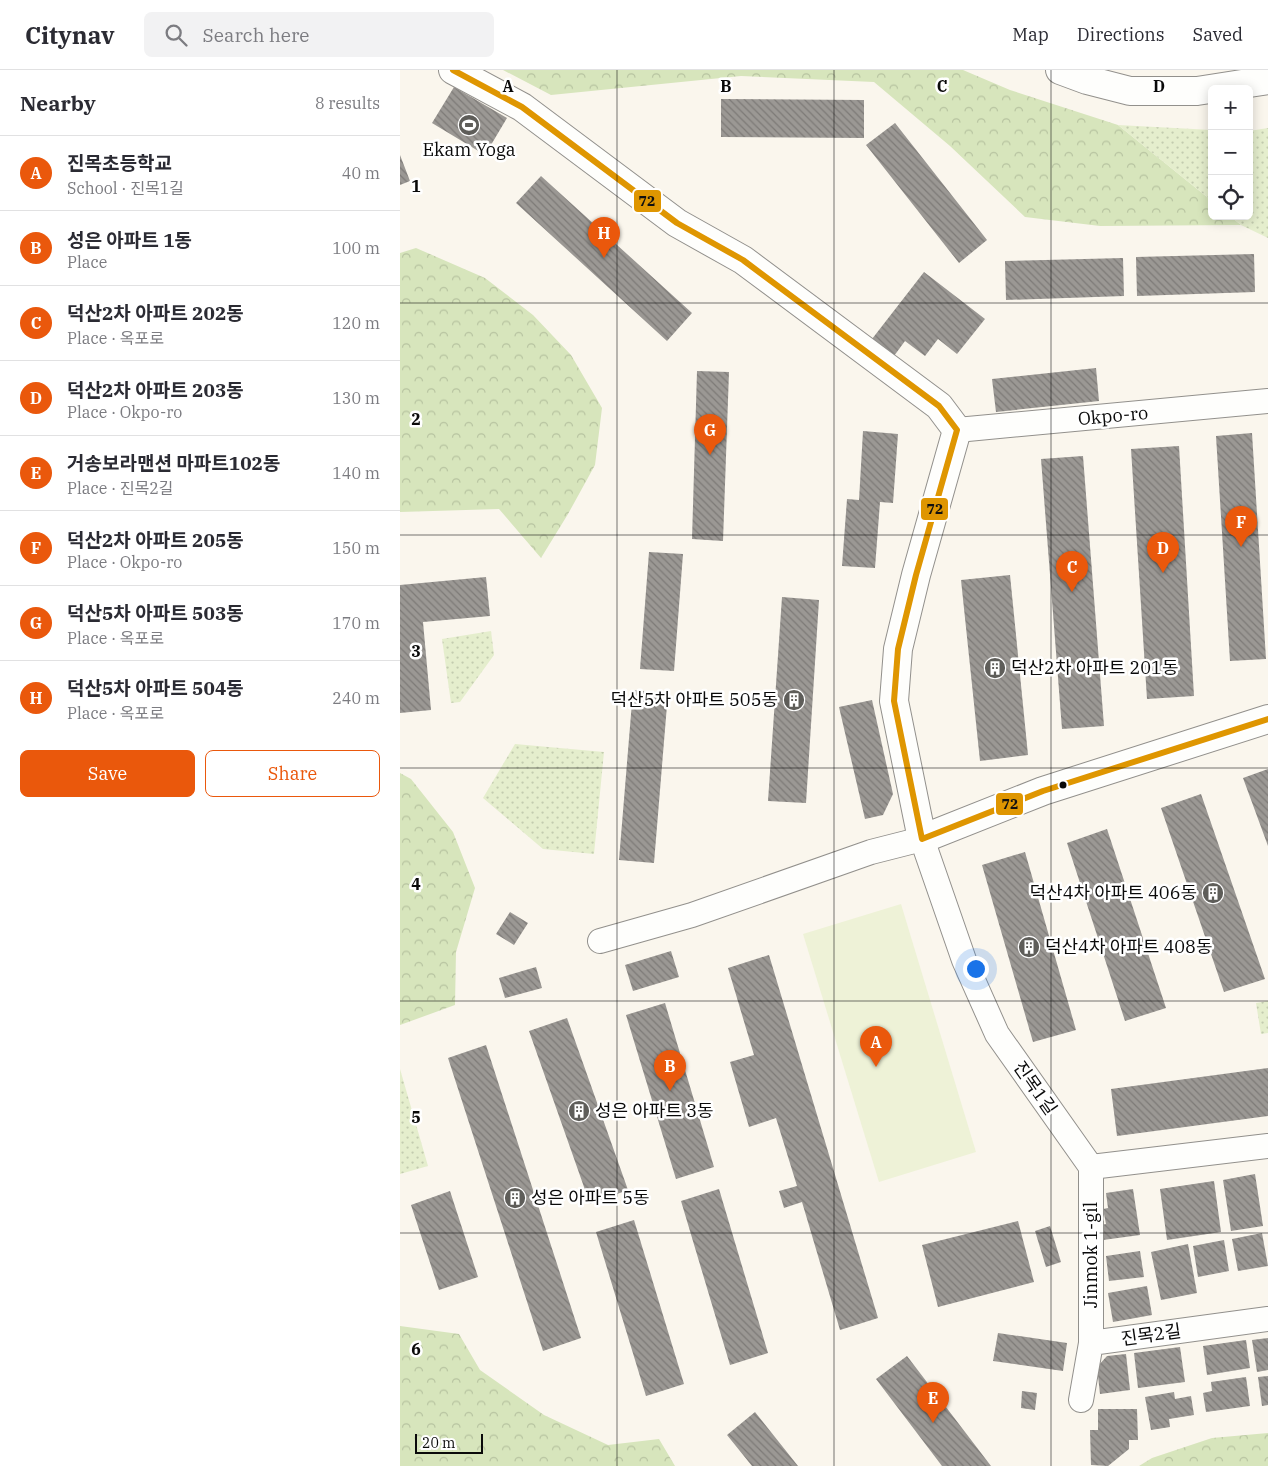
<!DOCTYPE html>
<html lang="en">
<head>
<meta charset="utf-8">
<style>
	:root { --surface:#fff; --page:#f2f2f3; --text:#2b2b33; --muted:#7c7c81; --line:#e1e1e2; --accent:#ea580c }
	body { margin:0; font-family:"IBM Plex Serif","Noto Sans KR",serif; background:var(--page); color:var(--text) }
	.controls { position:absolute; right:15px; top:15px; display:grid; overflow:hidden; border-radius:8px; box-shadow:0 2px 12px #0003 }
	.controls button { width:45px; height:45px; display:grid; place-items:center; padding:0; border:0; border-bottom:1px solid var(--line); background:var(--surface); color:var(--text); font:25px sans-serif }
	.scale { position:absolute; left:15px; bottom:12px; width:68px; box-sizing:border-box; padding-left:5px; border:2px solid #0a0a0a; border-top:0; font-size:14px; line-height:18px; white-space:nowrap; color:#0a0a0a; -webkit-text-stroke:4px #fff; paint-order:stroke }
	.you { position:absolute; left:575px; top:898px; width:18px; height:18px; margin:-12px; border:4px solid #fff; border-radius:50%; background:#1a73e8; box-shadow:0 0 0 8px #1a73e833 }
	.badge { display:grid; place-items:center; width:32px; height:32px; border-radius:50%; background:var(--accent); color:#fff; font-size:16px; font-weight:700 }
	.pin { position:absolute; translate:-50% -41px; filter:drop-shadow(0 1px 2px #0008) }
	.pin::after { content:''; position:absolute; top:26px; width:18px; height:15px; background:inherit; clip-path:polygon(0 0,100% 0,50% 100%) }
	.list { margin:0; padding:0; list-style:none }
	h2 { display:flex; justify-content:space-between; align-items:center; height:65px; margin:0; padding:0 20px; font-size:21px }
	h2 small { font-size:16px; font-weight:400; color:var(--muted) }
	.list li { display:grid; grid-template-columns:32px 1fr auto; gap:15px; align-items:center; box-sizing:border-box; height:75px; padding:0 20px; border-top:1px solid var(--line) }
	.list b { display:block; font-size:19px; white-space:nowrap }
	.list p { margin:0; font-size:16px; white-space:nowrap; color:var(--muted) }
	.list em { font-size:16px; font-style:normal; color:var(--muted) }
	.actions { display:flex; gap:10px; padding:15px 20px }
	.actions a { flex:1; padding:11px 0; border:1px solid var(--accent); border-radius:8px; text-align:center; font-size:18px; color:var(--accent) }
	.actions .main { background:var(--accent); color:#fff }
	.icon { flex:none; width:28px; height:28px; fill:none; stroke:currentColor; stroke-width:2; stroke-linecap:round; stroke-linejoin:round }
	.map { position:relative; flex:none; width:868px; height:1396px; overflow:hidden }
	header { display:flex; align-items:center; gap:30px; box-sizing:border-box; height:70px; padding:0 25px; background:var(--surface); border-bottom:1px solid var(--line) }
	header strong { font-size:24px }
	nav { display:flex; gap:28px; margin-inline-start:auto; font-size:18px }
	.search { width:350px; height:45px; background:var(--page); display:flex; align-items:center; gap:12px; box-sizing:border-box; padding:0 18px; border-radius:8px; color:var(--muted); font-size:19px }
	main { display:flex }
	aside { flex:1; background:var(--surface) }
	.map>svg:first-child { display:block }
</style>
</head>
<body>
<header>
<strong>Citynav</strong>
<div class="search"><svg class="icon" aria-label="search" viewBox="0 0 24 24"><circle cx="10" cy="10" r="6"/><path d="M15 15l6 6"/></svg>Search here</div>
<nav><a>Map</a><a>Directions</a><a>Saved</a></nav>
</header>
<main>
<aside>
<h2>Nearby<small>8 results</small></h2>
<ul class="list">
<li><span class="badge">A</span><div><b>진목초등학교</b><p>School · 진목1길</p></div><em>40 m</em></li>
<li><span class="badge">B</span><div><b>성은 아파트 1동</b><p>Place</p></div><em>100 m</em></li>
<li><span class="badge">C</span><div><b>덕산2차 아파트 202동</b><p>Place · 옥포로</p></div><em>120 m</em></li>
<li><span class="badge">D</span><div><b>덕산2차 아파트 203동</b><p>Place · Okpo-ro</p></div><em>130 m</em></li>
<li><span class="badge">E</span><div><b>거송보라맨션 마파트102동</b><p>Place · 진목2길</p></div><em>140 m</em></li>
<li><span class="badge">F</span><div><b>덕산2차 아파트 205동</b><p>Place · Okpo-ro</p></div><em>150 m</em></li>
<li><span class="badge">G</span><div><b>덕산5차 아파트 503동</b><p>Place · 옥포로</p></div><em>170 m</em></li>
<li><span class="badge">H</span><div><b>덕산5차 아파트 504동</b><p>Place · 옥포로</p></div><em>240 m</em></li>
</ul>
<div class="actions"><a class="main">Save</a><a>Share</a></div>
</aside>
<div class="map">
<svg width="868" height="1396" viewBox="0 0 868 1396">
	<defs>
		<pattern id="forest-crowns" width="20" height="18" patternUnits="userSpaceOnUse" patternTransform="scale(1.25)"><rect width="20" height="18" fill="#d7e5bc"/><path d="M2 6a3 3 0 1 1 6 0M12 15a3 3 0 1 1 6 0" fill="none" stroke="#b7c3a0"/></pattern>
		<pattern id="park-dots" width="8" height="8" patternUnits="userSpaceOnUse" patternTransform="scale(1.25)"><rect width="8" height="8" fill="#e5eecd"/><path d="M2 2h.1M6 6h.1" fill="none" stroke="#c3cbaf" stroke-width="1.8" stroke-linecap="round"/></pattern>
		<pattern id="building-back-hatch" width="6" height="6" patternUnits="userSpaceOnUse" patternTransform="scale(1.25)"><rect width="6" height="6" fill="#9b9894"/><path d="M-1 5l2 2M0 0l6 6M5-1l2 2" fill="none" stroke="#7d7a77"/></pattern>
	</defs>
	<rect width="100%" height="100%" fill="#faf6ed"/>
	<path fill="url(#forest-crowns)" d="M103,0H563L610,20L718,55L812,131V146H830L841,155L700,156L625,147L550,76L474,12L341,6L151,25Z
		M16,178L85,208L133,245L171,285L202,338L195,395L168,444L141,488L99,439L0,442V183Z
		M0,703L11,709L53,762L75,818L56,882L55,935L0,955Z
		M0,1256L59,1264L80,1300L144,1345L208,1375L259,1369L275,1396H0Z
		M868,1363V1396H739L752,1388L812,1368Z"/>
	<path fill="url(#park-dots)" d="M718,55L812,60V131Z
		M868,58V168L841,155L830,146H849V61Z
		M91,561L94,585L60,632L51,633L42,569Z
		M115,674L204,682L194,784L143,779L83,728Z
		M868,931V963L861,964L856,933Z
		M0,999L28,1096L0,1104Z"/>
	<path fill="#eef2d7" d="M501,834L576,1082L479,1112L403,864Z"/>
	<path fill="url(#building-back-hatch)" d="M54,17L107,48L85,85L32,53Z
		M321,29L464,30V68L321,67Z
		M495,53L587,170L559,193L466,75Z
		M0,85L10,111L0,115Z
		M141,106L292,243L267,271L116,133Z
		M854,184L855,222L737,226L736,187Z
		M723,188L724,226L606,230L605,191Z
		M524,202L585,249L557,284L538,269L525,286L505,271L494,286L472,269Z
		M696,298L699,331L596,342L592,309Z
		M297,301L329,302L323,471L292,469Z
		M463,361L498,364L493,433L480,432L475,498L442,496L447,429L459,430Z
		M852,363L866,589L830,591L816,366Z
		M779,376L794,626L747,629L731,379Z
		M683,386L704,656L662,659L641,389Z
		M249,482L283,484L274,601L240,599Z
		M610,505L628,685L580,691L561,510Z
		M86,507L90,546L23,552L31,640L0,643V515Z
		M382,527L419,530L406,733L368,731Z
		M233,620L268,623L254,793L219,790Z
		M472,630L493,724L483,745L465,749L439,637Z
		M868,699V776L843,708Z
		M801,724L865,909L824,922L761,738Z
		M707,759L766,938L725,951L667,773Z
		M625,782L676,960L633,972L582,795Z
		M110,842L128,853L114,875L96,864Z
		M271,881L279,907L233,921L225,895Z
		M369,885L478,1248L440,1260L402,1132L384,1138L379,1121L397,1116L376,1048L349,1057L330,992L354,985L328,898Z
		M136,897L142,918L105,928L99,908Z
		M265,933L314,1097L276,1109L226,945Z
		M167,948L228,1120L190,1134L129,961Z
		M86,975L181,1268L143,1281L48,988Z
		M868,998V1046L717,1066L711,1019Z
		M855,1104L863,1156L831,1161L823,1110Z
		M814,1111L821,1162L767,1170L760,1119Z
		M319,1119L368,1283L330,1295L281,1131Z
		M733,1119L740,1165L703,1170L701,1155L706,1154L703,1139L708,1138L706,1123Z
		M50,1121L78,1207L39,1220L11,1135Z
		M234,1150L284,1314L246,1326L196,1162Z
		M618,1151L634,1212L538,1237L522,1175Z
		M650,1156L661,1192L646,1197L635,1161Z
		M862,1163L868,1196L838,1201L832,1169Z
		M824,1170L829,1201L798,1207L793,1176Z
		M788,1174L797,1223L761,1230L751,1182Z
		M740,1181L744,1207L709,1211L706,1186Z
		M747,1216L752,1245L713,1252L708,1223Z
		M598,1263L667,1273L663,1301L593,1291Z
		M868,1268V1300L857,1302L852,1270Z
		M846,1270L850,1298L807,1305L803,1276Z
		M780,1277L785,1312L738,1318L734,1283Z
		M726,1284L730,1320L700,1324L697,1297L707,1286Z
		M507,1286L591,1396H542L476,1309Z
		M868,1306V1335L862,1336L858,1307Z
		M846,1307L850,1336L806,1342L803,1323L812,1321L811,1312Z
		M622,1321L637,1323L635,1340L621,1338Z
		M774,1322L775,1329L791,1326L794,1345L769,1349L770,1357L751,1360L745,1327Z
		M698,1339H737L738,1370H729V1379L708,1396L691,1395L690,1360H698Z
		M355,1342L398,1396H352L327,1365Z"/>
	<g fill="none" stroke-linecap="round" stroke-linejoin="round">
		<g stroke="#92908c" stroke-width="26">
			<path id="minor" d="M557,360L868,331
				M200,871L292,845L471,782L522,769L564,890L597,964L691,1097L868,1076
				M691,1273L868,1249
				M681,1330L691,1273V1097"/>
		</g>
		<g stroke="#92908c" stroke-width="30">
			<path id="tertiary" d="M53,0L122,37L277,153L343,190L539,336L557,360L516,505L498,579L494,631L522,769L643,721L868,649
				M660,0L687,10L730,21H797L868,10"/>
		</g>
		<use href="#minor" stroke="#fefefc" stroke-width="24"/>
		<use href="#tertiary" stroke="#fefefc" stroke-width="28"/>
		<g stroke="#fff" stroke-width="10">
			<path id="bus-1" d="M53,0L122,37L277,153L343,190L539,336L557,360L516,505L498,579L494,631L522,769L643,721L868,649"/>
		</g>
		<use href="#bus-1" stroke="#df9601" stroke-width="6"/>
	</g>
	<path fill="none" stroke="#0a0a0a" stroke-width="1" stroke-opacity="0.55" d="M217,0V1396M434,0V1396M651,0V1396M0,233H868M0,465H868M0,698H868M0,931H868M0,1163H868"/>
	<defs>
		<g id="stadium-disc" transform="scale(1.125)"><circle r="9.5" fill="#5e5d59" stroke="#fff"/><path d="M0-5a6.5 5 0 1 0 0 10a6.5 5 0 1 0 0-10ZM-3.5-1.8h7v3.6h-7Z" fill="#fff"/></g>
		<g id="building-disc" transform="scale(1.125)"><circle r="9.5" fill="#5e5d59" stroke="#fff"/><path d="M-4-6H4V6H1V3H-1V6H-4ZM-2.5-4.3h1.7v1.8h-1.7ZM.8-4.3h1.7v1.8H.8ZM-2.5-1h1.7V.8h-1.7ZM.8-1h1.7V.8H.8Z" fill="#fff"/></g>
	</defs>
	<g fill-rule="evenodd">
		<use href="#stadium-disc" x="69" y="55"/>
		<use href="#building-disc" x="595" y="598"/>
		<use href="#building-disc" x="394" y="630"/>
		<use href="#building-disc" x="813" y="823"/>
		<use href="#building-disc" x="629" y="877"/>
		<use href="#building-disc" x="179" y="1041"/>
		<use href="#building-disc" x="115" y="1128"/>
	</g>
	<circle fill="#0a0a0a" stroke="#fff" stroke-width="2" cx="663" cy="715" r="4.5"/>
	<g text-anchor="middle" stroke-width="5" stroke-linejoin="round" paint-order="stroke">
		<g font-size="18" fill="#0a0a0a" stroke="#fff" text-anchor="start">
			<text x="69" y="86" text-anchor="middle">Ekam Yoga</text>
			<text x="611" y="604">덕산2차 아파트 201동</text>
			<text x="378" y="636" text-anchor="end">덕산5차 아파트 505동</text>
			<text x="797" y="829" text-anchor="end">덕산4차 아파트 406동</text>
			<text x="645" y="883">덕산4차 아파트 408동</text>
			<text x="195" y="1047">성은 아파트 3동</text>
			<text x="131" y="1134">성은 아파트 5동</text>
		</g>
		<g font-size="18" fill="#0a0a0a" stroke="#fff">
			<text transform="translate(713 346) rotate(-5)" y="6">Okpo-ro</text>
			<text transform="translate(635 1018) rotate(55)" y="6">진목1길</text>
			<text transform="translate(691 1185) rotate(-90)" y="6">Jinmok 1-gil</text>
			<text transform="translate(751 1265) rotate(-8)" y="6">진목2길</text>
		</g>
	</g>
	<g font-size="16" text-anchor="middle" font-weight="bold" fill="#0a0a0a" stroke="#fff" stroke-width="5" stroke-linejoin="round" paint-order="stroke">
		<text x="108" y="22">A</text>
		<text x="326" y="22">B</text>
		<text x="542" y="22">C</text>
		<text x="759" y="22">D</text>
		<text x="16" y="122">1</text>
		<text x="16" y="355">2</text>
		<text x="16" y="587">3</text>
		<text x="16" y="820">4</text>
		<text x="16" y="1053">5</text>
		<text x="16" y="1285">6</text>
	</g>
	<g stroke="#fff" stroke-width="2">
		<rect x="233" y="119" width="29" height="24" rx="5" fill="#df9601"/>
		<rect x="520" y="427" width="29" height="24" rx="5" fill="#df9601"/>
		<rect x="595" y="722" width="29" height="24" rx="5" fill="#df9601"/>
	</g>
	<g font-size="14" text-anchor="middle" font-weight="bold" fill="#111">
		<text x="247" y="136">72</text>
		<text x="535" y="444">72</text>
		<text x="610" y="739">72</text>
	</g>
</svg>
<div class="controls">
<button>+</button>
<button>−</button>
<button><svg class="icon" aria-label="locate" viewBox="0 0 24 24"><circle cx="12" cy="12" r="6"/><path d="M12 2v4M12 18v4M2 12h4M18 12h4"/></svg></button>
</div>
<div class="scale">20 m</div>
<div class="you"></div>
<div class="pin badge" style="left:476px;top:997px">A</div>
<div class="pin badge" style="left:270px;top:1021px">B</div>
<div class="pin badge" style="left:672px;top:522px">C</div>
<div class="pin badge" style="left:763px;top:503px">D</div>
<div class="pin badge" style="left:533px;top:1353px">E</div>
<div class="pin badge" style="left:841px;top:477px">F</div>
<div class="pin badge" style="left:310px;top:385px">G</div>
<div class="pin badge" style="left:204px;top:188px">H</div>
</div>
</main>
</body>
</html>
